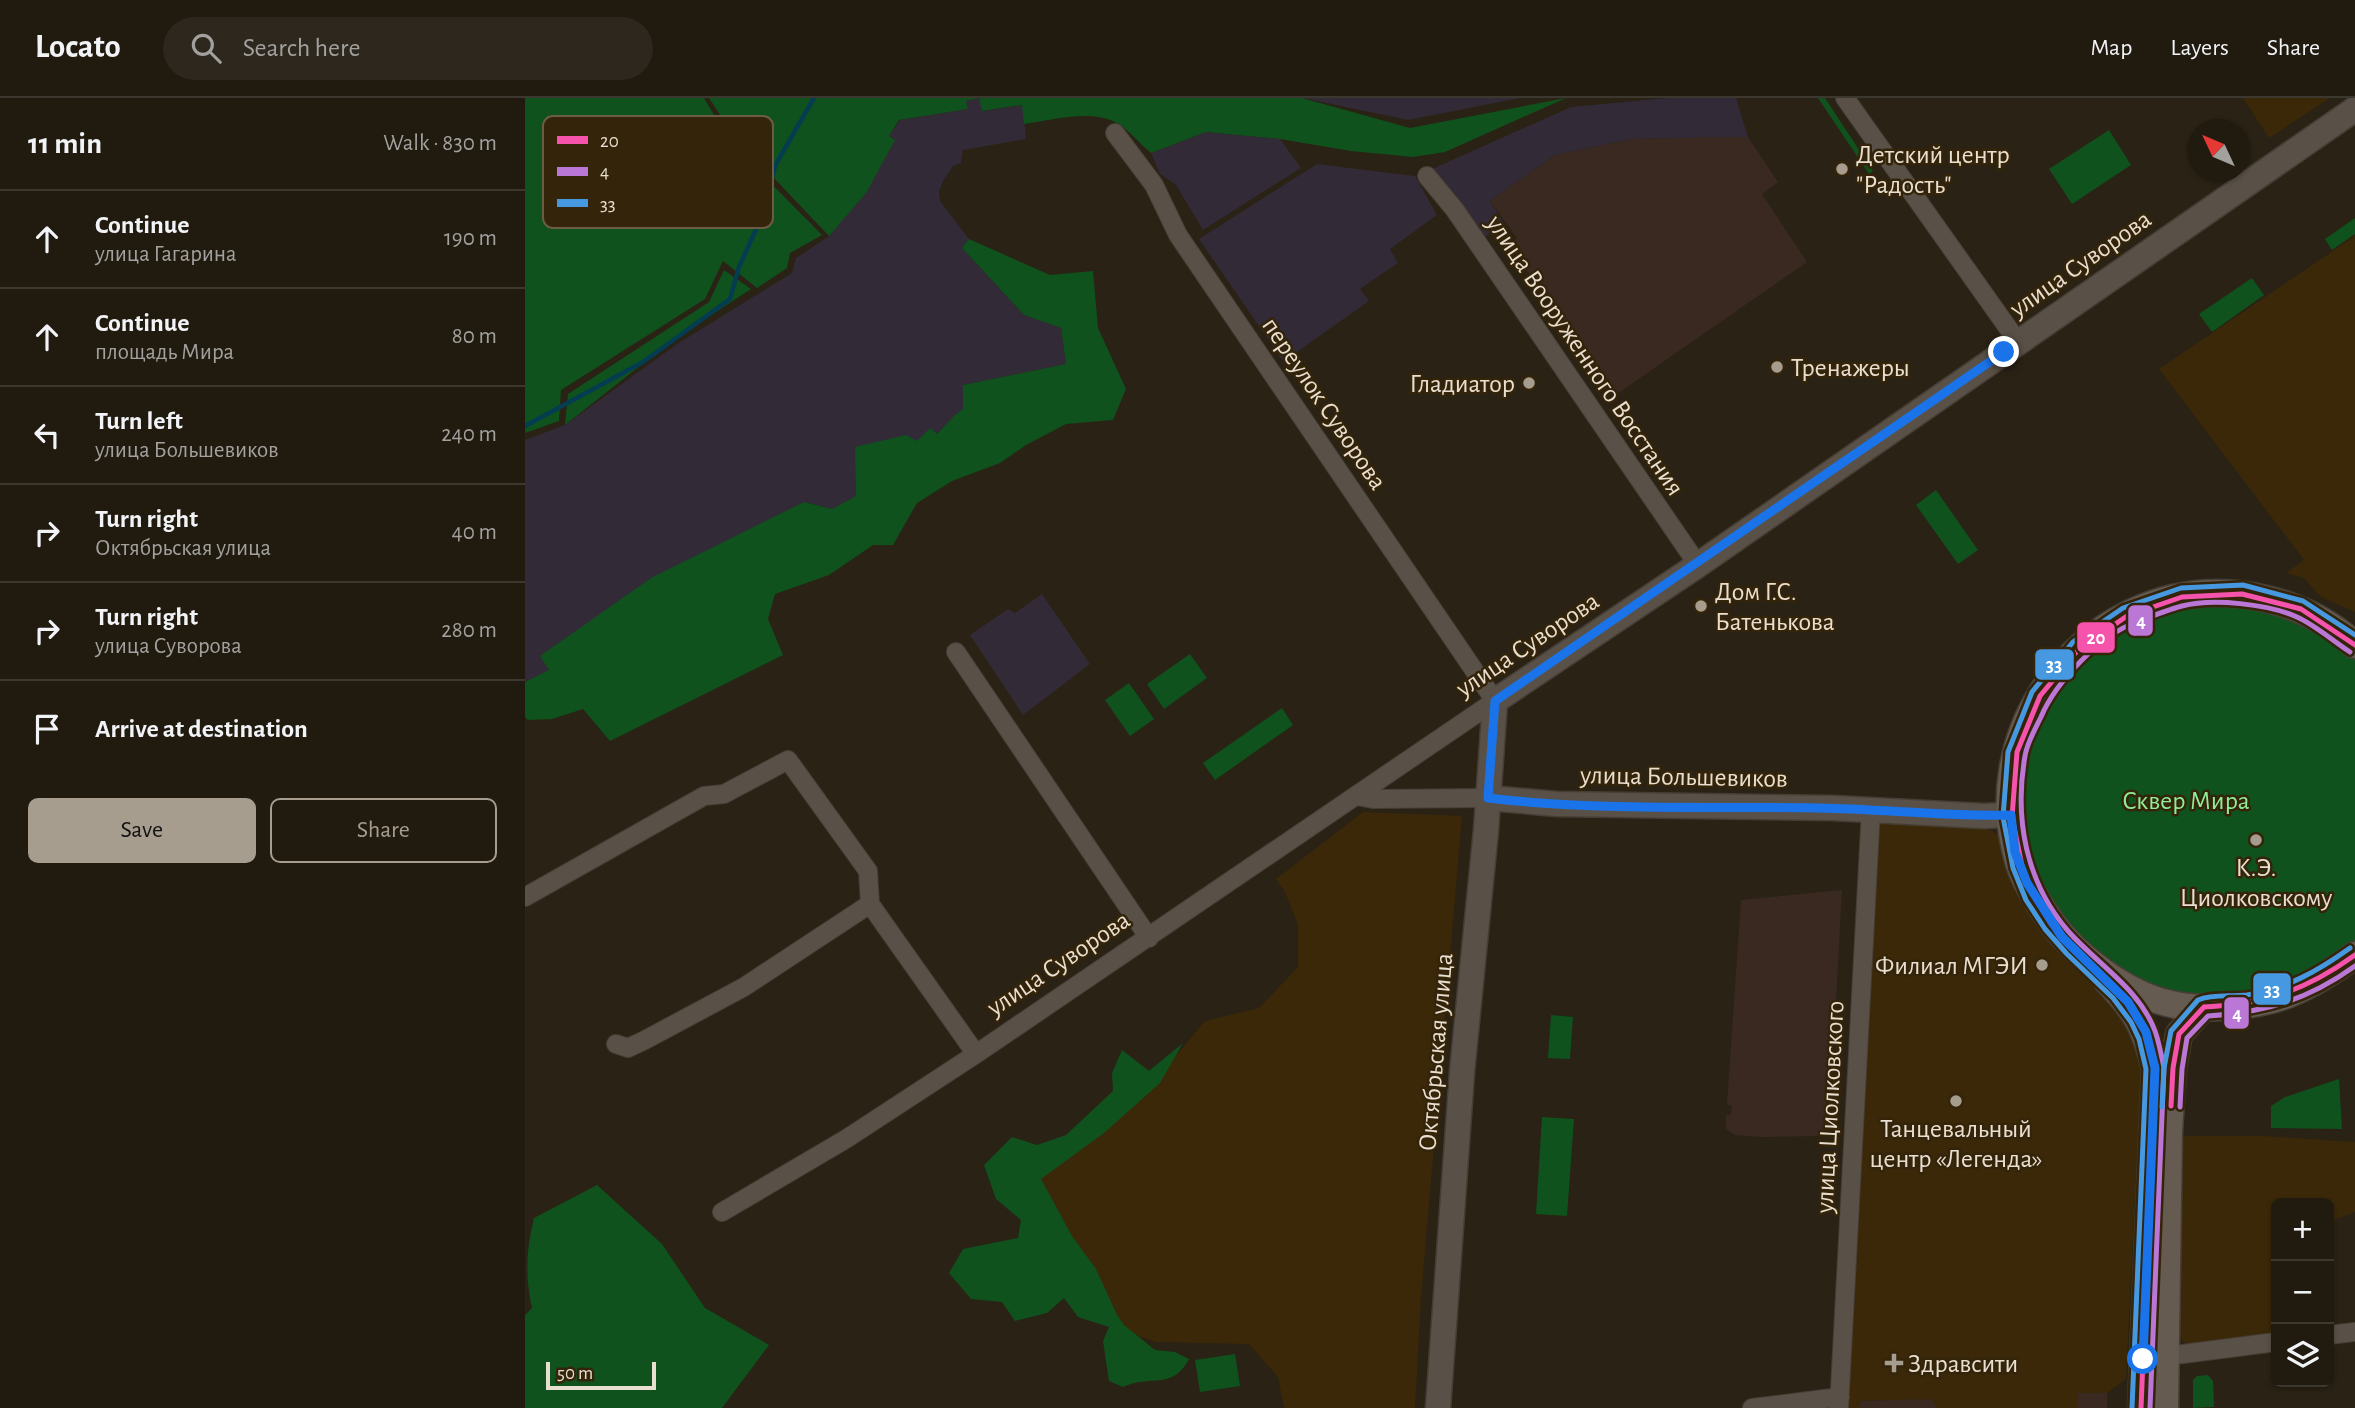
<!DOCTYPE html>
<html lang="en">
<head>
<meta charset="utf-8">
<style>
	:root { --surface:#201a0f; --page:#2d271d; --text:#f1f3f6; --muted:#a2a19e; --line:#3d382f; --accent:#a69d8e }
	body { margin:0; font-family:"Alegreya Sans",sans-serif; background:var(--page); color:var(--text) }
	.controls { position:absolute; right:21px; bottom:21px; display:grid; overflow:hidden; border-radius:10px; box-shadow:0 2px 5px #0004 }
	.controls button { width:63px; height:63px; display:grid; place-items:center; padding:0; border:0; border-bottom:2px solid var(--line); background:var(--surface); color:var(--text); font:35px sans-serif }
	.compass { position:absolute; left:1662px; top:21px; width:63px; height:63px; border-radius:50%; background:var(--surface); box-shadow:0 2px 5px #0004; rotate:314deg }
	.scale { position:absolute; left:21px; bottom:18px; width:110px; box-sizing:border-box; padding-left:7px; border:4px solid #e9dfd0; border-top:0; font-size:19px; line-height:24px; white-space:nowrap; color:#e9dfd0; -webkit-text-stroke:5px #34240a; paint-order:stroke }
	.stop { position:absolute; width:21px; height:21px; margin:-16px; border:5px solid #1a73e8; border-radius:50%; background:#fff }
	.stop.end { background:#1a73e8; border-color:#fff; box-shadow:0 2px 7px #0008 }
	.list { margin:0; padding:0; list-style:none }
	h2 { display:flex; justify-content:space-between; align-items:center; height:91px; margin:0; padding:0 28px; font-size:30px }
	h2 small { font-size:23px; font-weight:400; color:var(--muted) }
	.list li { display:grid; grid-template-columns:46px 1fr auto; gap:21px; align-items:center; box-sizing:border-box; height:98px; padding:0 28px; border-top:2px solid var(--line) }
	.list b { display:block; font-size:26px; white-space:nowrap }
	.list p { margin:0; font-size:23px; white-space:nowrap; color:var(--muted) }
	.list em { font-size:23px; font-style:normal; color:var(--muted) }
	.actions { display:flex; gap:14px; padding:21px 28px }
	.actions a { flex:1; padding:16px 0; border:2px solid var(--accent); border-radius:10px; text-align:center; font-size:24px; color:var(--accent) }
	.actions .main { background:var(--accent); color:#111 }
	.icon { flex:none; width:38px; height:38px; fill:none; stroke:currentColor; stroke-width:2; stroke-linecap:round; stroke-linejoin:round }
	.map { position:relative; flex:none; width:1830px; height:1310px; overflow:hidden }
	header { display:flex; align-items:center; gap:42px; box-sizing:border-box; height:98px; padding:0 35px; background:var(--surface); border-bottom:2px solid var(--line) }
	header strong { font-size:33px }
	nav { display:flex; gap:38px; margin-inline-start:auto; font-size:24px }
	.search { width:490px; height:63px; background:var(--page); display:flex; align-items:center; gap:18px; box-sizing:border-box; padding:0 24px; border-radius:38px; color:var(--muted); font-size:26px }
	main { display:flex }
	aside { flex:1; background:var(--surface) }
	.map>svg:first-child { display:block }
</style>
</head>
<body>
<header>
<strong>Locato</strong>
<div class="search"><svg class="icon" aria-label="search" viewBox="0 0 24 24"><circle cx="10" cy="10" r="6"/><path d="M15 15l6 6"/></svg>Search here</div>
<nav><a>Map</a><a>Layers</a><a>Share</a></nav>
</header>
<main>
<aside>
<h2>11 min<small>Walk · 830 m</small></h2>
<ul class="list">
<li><svg class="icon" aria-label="ahead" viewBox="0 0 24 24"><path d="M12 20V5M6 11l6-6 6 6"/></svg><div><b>Continue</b><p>улица Гагарина</p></div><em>190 m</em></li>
<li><svg class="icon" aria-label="ahead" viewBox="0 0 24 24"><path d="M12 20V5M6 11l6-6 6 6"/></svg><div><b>Continue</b><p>площадь Мира</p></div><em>80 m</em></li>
<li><svg class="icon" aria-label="left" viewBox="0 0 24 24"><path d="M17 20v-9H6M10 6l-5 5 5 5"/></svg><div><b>Turn left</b><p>улица Большевиков</p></div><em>240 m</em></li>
<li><svg class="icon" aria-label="right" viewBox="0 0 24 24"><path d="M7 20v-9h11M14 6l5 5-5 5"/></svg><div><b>Turn right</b><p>Октябрьская улица</p></div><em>40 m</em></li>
<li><svg class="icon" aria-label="right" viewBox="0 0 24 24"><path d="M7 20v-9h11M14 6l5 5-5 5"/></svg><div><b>Turn right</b><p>улица Суворова</p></div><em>280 m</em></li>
<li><svg class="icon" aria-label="arrive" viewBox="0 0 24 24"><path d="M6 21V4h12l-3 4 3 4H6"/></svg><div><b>Arrive at destination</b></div></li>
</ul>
<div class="actions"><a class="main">Save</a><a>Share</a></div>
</aside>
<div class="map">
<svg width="1830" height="1310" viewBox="0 0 1830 1310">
	<rect width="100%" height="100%" fill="#2a2214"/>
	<path fill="#3a2809" d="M1718,0H1805L1744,40Z
		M1830,138V514L1796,499L1779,480L1761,475L1779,462L1634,271Z
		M838,714L937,718L896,1200L890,1310H759L753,1279L724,1246L631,1244L594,1232L509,1082L625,989L680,923L734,910L773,869V827L760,794L751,781Z
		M1369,723L1456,727L1472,736L1480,747L1509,817L1598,921L1610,945L1616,974L1601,1281L1582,1295H1554L1553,1310H1412L1406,1301L1335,1303L1334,1310H1319L1351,736L1355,726Z
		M1655,1038H1737L1830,1044V1114L1804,1124V1105H1751V1236L1669,1247L1658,1244L1652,1234Z"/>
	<path fill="#322a36" d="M454,0L458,13L498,7L501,41L438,52L436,65L428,68L418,83L414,94L415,103L444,141L437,150L499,217L536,230L541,266L438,287L439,311L411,336L332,398L307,411L279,404L16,559L25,572L0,584V342L40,327L152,246L267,175L271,160L304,138L369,41L364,38L375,22L442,11L440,3Z
		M778,0H995L883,22Z
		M1143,0H1211L1223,39L1107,41L1030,57L965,103L979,125L957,141L907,71L1046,9Z
		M681,34L755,41L776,70L678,132L651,87L635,76L626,55Z
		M792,66L890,78L912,117L865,151L873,165L835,191L844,203L769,256L770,259L760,266L674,141Z
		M517,496L565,566L498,617L445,537L483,511L490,515Z"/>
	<path fill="#3a2921" d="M1199,39H1223L1253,84L1237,96L1282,164L1089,298L984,147L992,140L965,103L1030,57L1107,41Z
		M1317,792L1304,1032L1298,1038L1236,1039L1210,1037L1201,1031V1017H1206L1207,1008L1202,1006L1216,802Z
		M1553,1295H1582V1310H1553Z
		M1407,1301L1412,1310H1334L1335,1303Z"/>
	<path fill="#0f521d" d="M0,0H179L205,44L297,137L265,155L262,170L232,190L198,163L180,201L36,292L34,323L0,335Z
		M184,0H777L885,30L1041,0L920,54L888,59L826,53L755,41L681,34L626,55C616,47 607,36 597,28C571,9 527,22 499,26L497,7L457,13L454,0L441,3L443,11L374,22L364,38L370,42L341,95L304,138L209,38Z
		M1293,0H1300L1348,73L1344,76Z
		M1584,32L1606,67L1547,106L1524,71Z
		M1830,120V136L1807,152L1800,141Z
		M444,141L525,177L568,173L573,230L601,291L588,322L541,326L501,347L475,365L427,383L392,405L368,447H348L304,477L250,496L243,521L258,557L85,643L58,611L27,621L3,622L0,619V584L24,572L15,558L126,480L279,404L307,411L331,398L330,349L381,337L392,343L405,330L412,336L430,317L438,311V287L541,266L536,230L499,217L437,150Z
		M199,172L226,191L144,245L40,327L43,296L184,204Z
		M1727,180L1739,197L1687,234L1674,216Z
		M1411,392L1453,452L1433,466L1391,407Z
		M1684,502L1763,515L1830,558V845L1802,867L1732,897H1652L1586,871L1530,820L1498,751L1493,692L1520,601L1601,523Z
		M665,556L682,580L639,611L622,586Z
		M604,585L629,621L605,638L580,602Z
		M757,610L768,627L690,682L678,665Z
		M1026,917L1048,919L1045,961L1023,960Z
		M658,945L635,985L579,1035L516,1081L547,1138L571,1171L592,1217L599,1227L630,1252L650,1254L664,1261C648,1293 624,1276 598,1289L584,1283L578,1243L584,1229L553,1219L539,1200L522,1215L490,1223L477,1204L446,1201L424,1175L438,1151L493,1140L496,1122L471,1101L459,1067L487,1039L512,1047L541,1037L588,993L587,975L597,952L624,973Z
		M1814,981L1817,1031L1746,1030V1008L1760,999Z
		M1017,1019L1049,1021L1042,1118L1011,1116Z
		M72,1087L137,1146L180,1210L244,1247L197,1310H0V1217L7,1210C0,1178 1,1153 9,1120Z
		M710,1256L715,1288L675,1294L670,1262Z
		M1683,1277L1688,1283L1689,1309L1668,1310V1282L1672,1278Z"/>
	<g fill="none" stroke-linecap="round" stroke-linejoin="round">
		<path stroke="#043c51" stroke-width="4.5" d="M0,328L118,264L205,201L214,169L232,129L251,66L289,0"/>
		<g stroke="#463e35" stroke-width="20">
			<path id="street" d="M1320,0L1493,244
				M902,78L930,112L1173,467
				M431,554L624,840
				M832,698L848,701L963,700
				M0,799L179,698L199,696L263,662L343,773L345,806L451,956
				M91,946L103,950L120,942L219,889L345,806
				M197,1114L321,1041L451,956L970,603L653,137L629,87L590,35
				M1804,1237L1830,1234
				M1642,1258L1751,1244
				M1227,1310L1315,1299
				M1314,1310L1346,711"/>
		</g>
		<g stroke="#463e35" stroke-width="27">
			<path id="secondary" d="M963,700L1032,706L1308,710L1458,718L1486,717
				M913,1310L937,974L961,732L970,603L1173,467L1830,11"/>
		</g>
		<g stroke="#463e35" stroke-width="29">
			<path id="primary" d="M1830,547C1782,503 1711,486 1648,500C1536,527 1462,641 1491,755C1497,781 1512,803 1527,825C1552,859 1601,895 1642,905C1675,914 1730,909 1762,897C1787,887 1809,873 1830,857
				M1582,883C1611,913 1620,929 1630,970L1616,1310
				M1640,1310L1644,1034L1648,970L1654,936L1679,909"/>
		</g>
		<use href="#street" stroke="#595147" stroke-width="18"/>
		<use href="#secondary" stroke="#595147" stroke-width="24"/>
		<use href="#primary" stroke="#655b50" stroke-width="26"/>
		<g stroke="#34240a" stroke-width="10">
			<path id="bus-1" d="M1679,909C1740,906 1780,893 1830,857
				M1646,1008L1648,970L1654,936L1679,909
				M1616,1310L1630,970L1622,938L1614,920L1594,895L1548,850L1526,826L1509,798L1497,768L1487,719L1492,654L1515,598L1553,552L1602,518L1657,499L1717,496L1776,511L1830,547"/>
		</g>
		<g stroke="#34240a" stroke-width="10">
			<path id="bus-2" d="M1655,1009L1657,971L1662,940L1683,918C1741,914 1783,902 1830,868
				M1625,1310L1639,969C1636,957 1634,944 1630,933C1614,890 1572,866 1543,833C1501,784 1489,721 1500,658C1502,645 1510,631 1516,619C1530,585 1576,536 1612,524C1627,518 1642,512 1657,508C1688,500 1743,506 1772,519C1790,527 1808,543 1825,554"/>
		</g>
		<g stroke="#34240a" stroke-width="10">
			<path id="bus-3" d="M1637,1009L1639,970L1646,933L1673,902C1687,896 1706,899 1722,897C1761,891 1793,873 1825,850
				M1607,1310L1621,971L1614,941L1606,924L1588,900L1542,856L1520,831L1501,802L1488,770L1478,719L1483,654L1507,594L1548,544L1598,510L1656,490L1718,487L1778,503L1830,537"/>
		</g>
		<use href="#bus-1" stroke="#f653ac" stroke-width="5"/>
		<use href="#bus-2" stroke="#ba77d6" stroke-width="5"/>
		<use href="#bus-3" stroke="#4699e1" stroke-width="5"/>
	</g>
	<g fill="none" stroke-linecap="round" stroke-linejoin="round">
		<path stroke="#1a73e8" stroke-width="9" d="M1479,254L970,603L963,700C1070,713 1186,708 1294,710C1358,711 1422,719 1486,717L1490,754L1502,785L1537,839L1603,904L1621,934L1630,970L1618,1261"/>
	</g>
	<g fill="#a69d8e" stroke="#34240a" stroke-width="2.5">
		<circle cx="1317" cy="71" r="7"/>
		<circle cx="1252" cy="269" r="7"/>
		<circle cx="1004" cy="285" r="7"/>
		<circle cx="1176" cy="508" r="7"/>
		<circle cx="1731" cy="742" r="7"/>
		<circle cx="1517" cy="867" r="7"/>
		<circle cx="1431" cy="1003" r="7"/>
		<path d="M1365.5 1254.5h7v7h7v7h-7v7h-7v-7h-7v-7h7z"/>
	</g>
	<g text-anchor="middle" stroke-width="5" stroke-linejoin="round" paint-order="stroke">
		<g font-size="26" fill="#e9dfd0" stroke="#34240a" text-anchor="start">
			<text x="1331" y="65">Детский центр<tspan x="1331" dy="30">"Радость"</tspan></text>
			<text x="1266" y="278">Тренажеры</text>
			<text x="990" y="294" text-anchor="end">Гладиатор</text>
			<text x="1190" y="502">Дом Г.С.<tspan x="1190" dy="30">Батенькова</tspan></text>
			<text x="1731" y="778" text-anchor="middle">К.Э.<tspan x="1731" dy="30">Циолковскому</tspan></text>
			<text x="1503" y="876" text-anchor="end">Филиал МГЭИ</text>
			<text x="1431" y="1039" text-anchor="middle">Танцевальный<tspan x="1431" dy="30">центр «Легенда»</tspan></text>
			<text x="1383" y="1274">Здравсити</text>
		</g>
		<g font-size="26" fill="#e9dfd0" stroke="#34240a">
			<text transform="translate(1555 165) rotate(-35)" y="9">улица Суворова</text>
			<text transform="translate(1061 257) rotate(56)" y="9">улица Вооруженного Восстания</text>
			<text transform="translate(800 305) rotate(56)" y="9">переулок Суворова</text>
			<text transform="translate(1002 546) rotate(-34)" y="9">улица Суворова</text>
			<text transform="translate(1159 678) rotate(1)" y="9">улица Большевиков</text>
			<text transform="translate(533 865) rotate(-34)" y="9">улица Суворова</text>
			<text transform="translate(910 954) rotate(-85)" y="9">Октябрьская улица</text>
			<text transform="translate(1304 1009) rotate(-87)" y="9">улица Циолковского</text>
		</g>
		<g font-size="26" fill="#8fed98" stroke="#34240a">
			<text x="1661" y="711">Сквер Мира</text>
		</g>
	</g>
	<rect x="18" y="18" width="230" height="112" rx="10" fill="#34240a" stroke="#6a5c45" stroke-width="2"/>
	<rect x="32" y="38" width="31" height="8" fill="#f653ac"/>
	<rect x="32" y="69" width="31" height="9" fill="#ba77d6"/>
	<rect x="32" y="101" width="31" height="8" fill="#4699e1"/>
	<g font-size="19" fill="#e9dfd0">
		<text x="75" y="49">20</text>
		<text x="75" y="80">4</text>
		<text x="75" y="112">33</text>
	</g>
	<g stroke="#34240a" stroke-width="2.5">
		<rect x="1602" y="506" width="27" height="33" rx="7" fill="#ba77d6"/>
		<rect x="1551" y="523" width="40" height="33" rx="7" fill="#f653ac"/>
		<rect x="1509" y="550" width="41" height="33" rx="7" fill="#4699e1"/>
		<rect x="1727" y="874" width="40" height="34" rx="7" fill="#4699e1"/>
		<rect x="1698" y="898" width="27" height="34" rx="7" fill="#ba77d6"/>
	</g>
	<g font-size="19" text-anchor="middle" font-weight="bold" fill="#fff">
		<text x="1616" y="529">4</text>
		<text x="1571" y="546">20</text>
		<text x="1529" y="573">33</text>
		<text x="1747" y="898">33</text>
		<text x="1712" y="922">4</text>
	</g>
</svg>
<div class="controls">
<button>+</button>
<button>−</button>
<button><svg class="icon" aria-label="layers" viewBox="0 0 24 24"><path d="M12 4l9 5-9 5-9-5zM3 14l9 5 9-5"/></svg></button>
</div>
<svg class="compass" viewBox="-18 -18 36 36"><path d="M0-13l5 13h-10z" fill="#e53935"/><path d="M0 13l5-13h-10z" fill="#a2a19e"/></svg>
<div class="scale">50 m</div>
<div class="stop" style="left:1618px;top:1261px"></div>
<div class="stop end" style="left:1479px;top:254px"></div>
</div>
</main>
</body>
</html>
